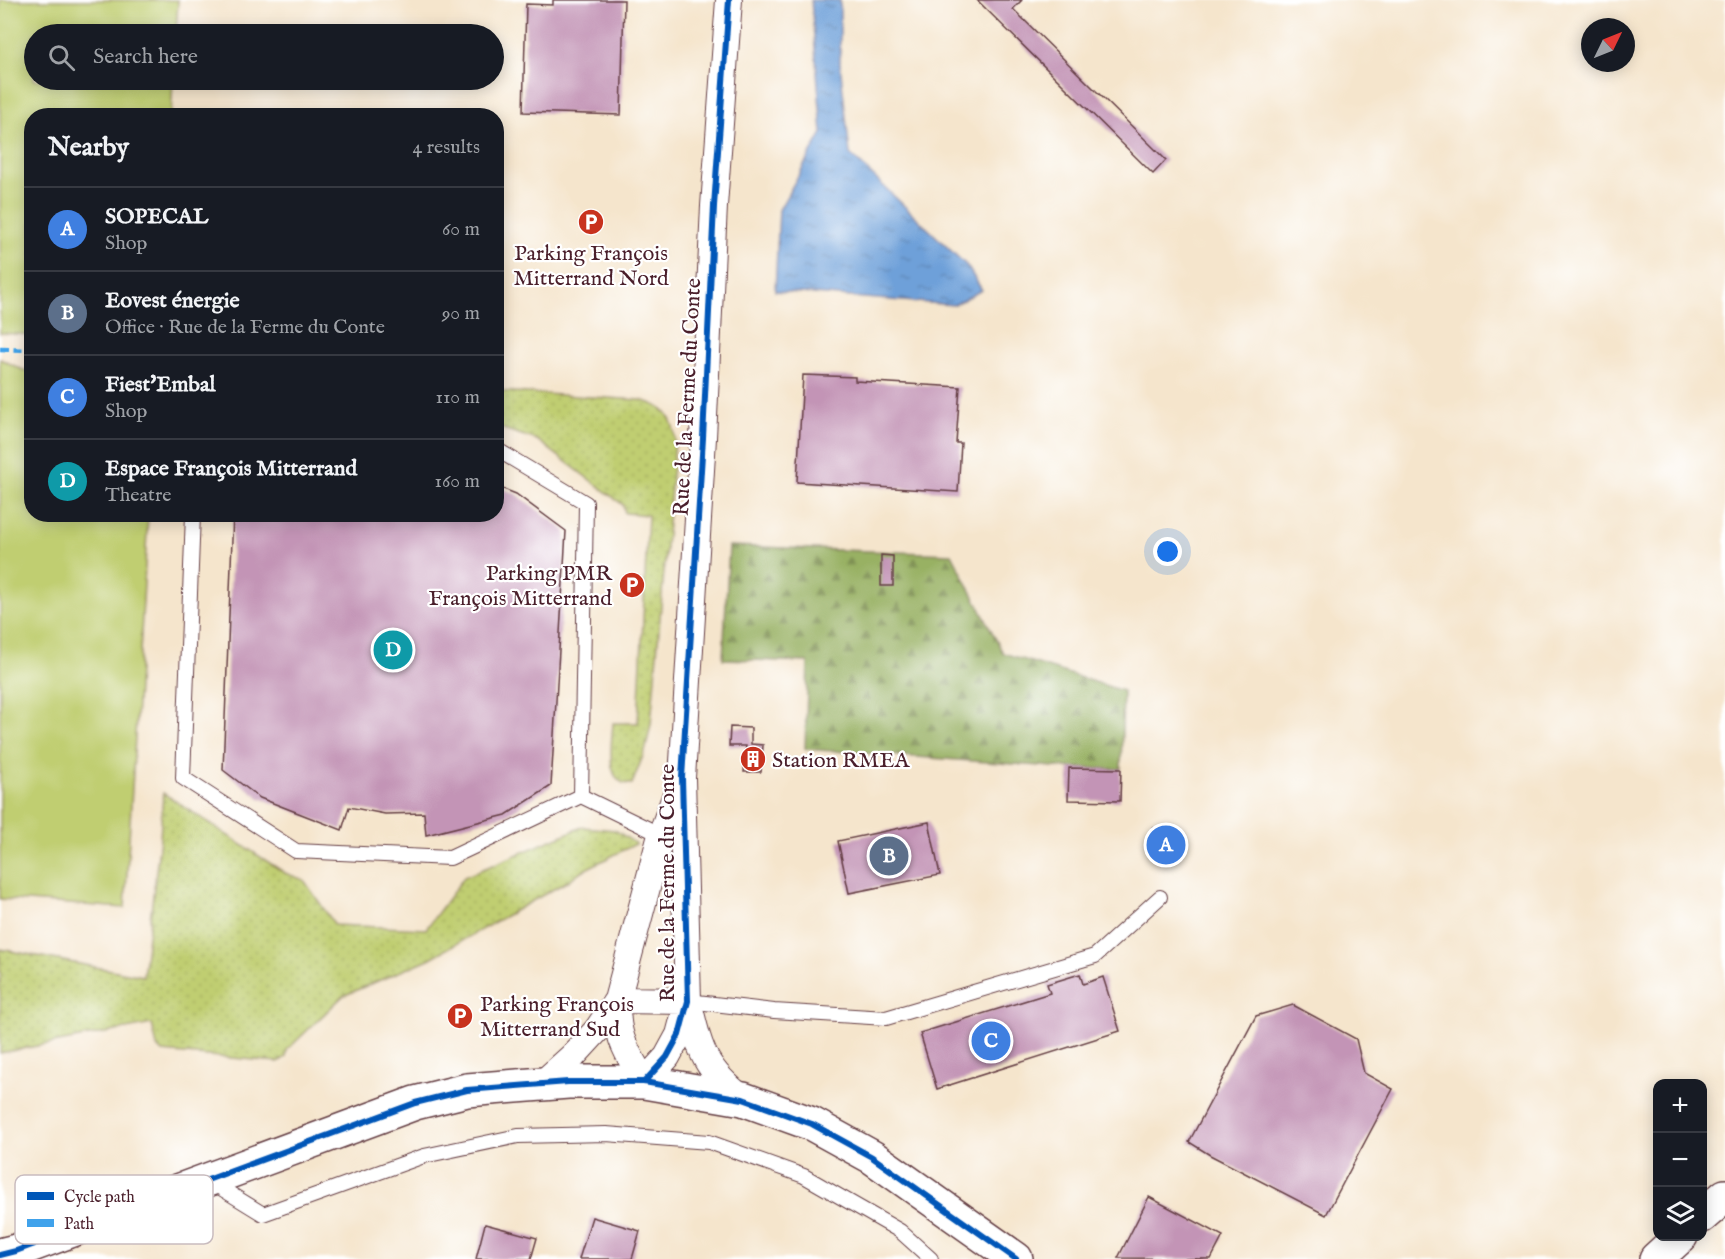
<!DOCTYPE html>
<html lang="en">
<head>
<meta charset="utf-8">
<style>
	:root { --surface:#171b24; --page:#20242c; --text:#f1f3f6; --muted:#9ea1a6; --line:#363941; --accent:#0f766e }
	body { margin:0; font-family:"IM FELL English",serif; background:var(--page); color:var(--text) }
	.controls { position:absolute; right:18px; bottom:18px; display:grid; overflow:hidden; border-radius:12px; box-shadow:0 3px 15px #0003 }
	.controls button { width:54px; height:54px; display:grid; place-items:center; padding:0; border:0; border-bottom:2px solid var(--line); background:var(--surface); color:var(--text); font:30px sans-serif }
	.compass { position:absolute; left:1581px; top:18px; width:54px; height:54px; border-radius:50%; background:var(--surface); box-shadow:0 3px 15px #0003; rotate:47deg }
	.you { position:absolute; left:1168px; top:552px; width:21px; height:21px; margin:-15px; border:4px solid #fff; border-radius:50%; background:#1a73e8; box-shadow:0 0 0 9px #1a73e833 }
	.badge { display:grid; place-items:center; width:39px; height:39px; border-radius:50%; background:var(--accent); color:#fff; font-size:20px; font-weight:700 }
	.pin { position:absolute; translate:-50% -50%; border:3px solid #fff; box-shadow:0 2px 6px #0006 }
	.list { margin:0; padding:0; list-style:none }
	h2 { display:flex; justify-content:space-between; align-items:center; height:78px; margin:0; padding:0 24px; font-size:26px }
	h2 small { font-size:20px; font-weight:400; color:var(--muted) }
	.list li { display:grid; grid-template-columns:39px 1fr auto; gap:18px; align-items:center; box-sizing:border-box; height:84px; padding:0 24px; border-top:2px solid var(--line) }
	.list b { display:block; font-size:22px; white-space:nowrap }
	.list p { margin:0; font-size:20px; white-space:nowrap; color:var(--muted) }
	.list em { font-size:20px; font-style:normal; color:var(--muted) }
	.icon { flex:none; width:33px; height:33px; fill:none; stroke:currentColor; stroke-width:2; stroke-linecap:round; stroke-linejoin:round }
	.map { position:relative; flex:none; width:1725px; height:1259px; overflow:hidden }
	.search { position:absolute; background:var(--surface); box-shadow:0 3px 15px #0003; left:24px; top:24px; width:480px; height:66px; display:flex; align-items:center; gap:15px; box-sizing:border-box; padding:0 21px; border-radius:33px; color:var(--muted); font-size:22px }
	.panel { position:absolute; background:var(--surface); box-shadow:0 3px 15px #0003; left:24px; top:108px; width:480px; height:414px; border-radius:24px }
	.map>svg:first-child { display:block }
</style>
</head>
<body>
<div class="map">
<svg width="1725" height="1259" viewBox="0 0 1725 1259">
	<defs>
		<pattern id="grass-dots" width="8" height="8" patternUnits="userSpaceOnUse" patternTransform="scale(1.5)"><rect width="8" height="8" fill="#c0ce71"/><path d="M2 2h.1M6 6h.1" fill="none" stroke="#a6b062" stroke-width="1.8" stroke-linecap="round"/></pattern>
		<pattern id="forest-firs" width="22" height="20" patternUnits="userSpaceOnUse" patternTransform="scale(1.5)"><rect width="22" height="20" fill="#98b163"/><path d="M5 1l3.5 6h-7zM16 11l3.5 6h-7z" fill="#7e8f52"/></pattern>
		<pattern id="water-ripples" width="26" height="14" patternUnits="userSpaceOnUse" patternTransform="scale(1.5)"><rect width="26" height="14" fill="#6ea0d9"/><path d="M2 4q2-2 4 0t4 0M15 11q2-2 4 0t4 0" fill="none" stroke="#5c82b0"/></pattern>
	</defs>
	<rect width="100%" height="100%" fill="#fff"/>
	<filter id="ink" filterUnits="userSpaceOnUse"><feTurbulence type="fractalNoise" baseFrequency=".0167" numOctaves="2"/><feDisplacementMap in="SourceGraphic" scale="12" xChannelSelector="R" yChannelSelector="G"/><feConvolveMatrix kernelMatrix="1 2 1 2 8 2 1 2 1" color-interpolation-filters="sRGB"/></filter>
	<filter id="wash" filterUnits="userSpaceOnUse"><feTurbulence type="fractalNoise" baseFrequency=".008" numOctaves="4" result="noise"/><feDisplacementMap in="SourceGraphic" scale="24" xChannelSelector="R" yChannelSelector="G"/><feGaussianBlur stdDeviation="1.35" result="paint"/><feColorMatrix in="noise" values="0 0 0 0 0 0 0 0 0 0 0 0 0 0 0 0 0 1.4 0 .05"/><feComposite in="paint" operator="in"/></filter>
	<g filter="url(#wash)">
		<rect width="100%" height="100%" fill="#f5e5cc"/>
		<path fill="url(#grass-dots)" stroke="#85764e" stroke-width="1.5" d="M496,391L640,400C665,406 674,416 675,441L651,724L646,748L632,784C603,786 612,741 613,723H638L648,515L625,513L623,505L537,440L497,427Z
			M163,793L285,873L304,880L335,925L426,929L464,877L582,827L615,830L636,844L580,872L568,881L429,959L343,996L287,1050L286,1057L278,1062L162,1052L157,1047L152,1024L0,1053V949L143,976L160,839Z"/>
		<path fill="url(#forest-firs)" stroke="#716847" stroke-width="1.5" d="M729,546L952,554L1003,653L1123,691L1121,769L1069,768L805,749L808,662L723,659Z"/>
		<path fill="#c0ce71" stroke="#85764e" stroke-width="1.5" d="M0,0H178L176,34H34V80H173L171,115L32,116L31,335L0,333Z
			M0,359L23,370L31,371L32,514L148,515L125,908L0,899Z"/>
		<path fill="url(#water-ripples)" stroke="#5c6082" stroke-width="1.5" d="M811,0H840V63L850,154L967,266L982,290L954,305L775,291L779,210L822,133Z"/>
		<g id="blocks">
			<path fill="#c394b6" d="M553,0H624L621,115L523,112L526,4L553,5Z
				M977,0H1022L1013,9L1166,160L1153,174Z
				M803,375L855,377V381L960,387L956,443H961L958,492L797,482Z
				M496,486L516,494L566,531L551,786L506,815L426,835L424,813L385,814L349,807L342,830L260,798L223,770L233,514H496Z
				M881,555L893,556V586H881Z
				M730,727L751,728V744L763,745L761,772H744L746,746H729Z
				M1069,768L1121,769L1120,801L1068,800Z
				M929,822L940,875L849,893L838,841Z
				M1153,828L1179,831L1178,855L1151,853Z
				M1080,974L1083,984L1103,977L1120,1031L937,1089L920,1033L1050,993L1047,984Z
				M1293,1005L1356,1039L1364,1073L1393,1089L1326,1215L1210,1155L1189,1142L1256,1016Z
				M1149,1197L1223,1236L1211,1259L1118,1258Z
				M592,1217L640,1231L632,1259H579Z
				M485,1224L537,1238L531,1259H476Z"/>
		</g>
	</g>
	<g filter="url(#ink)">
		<use href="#blocks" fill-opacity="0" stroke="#643d43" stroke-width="1.5"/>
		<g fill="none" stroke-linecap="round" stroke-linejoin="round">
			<g stroke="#643d43" stroke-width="16">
				<path id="lane" d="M193,514L183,778L296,851L450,858L581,796L586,503L496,449
					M581,796L661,835
					M688,1001L774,1011L886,1018L1095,956L1160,897
					M211,1182L263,1214L424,1156L518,1136L606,1134L709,1142L804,1176L900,1231L931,1259"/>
			</g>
			<g stroke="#643d43" stroke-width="28">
				<path id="street" d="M682,778L661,835L617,1000C616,1038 626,1050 644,1082L667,1057L679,1035L688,1001L682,778L703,438L714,206L729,0
					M617,1000L688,1001C700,1049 702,1067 743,1099
					M543,1083L574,1055L597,1030L617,1000"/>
			</g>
			<g stroke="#643d43" stroke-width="36">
				<path id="secondary" d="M1702,1216L1725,1196
					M0,1255L16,1251L415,1103L467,1090L568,1082H644L743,1099L812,1124L872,1157L1016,1259
					M1656,1259L1681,1236"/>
			</g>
			<use href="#lane" stroke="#fff" stroke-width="14"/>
			<use href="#street" stroke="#fff" stroke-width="26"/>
			<use href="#secondary" stroke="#fff" stroke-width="33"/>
			<path stroke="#40a2eb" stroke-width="4.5" stroke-dasharray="9 4.5" stroke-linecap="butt" d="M0,349L32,350"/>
			<g stroke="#fff" stroke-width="10">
				<path id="cycleway" d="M644,1082L667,1057L679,1035L688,1001L682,778L703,438L714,206L729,0
					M0,1255L16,1251L415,1103L467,1090L568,1082H644L743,1099L812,1124L872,1157L1016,1259"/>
			</g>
			<use href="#cycleway" stroke="#0057b8" stroke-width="6"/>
		</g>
	</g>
	<defs>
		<g id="parking-disc" transform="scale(1.35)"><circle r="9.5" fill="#c8321e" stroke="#fff"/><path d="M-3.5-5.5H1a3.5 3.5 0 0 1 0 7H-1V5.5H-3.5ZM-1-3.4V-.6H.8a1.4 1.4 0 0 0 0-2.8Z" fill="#fff"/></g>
		<g id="building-disc" transform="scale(1.35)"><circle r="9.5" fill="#c8321e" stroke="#fff"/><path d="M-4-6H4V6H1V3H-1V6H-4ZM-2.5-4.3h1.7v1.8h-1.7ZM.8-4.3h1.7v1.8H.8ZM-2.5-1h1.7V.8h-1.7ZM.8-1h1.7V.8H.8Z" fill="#fff"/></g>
	</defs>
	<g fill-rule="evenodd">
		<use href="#parking-disc" x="591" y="222"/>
		<use href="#parking-disc" x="632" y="585"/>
		<use href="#building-disc" x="753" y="759"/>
		<use href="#parking-disc" x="460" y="1016"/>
	</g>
	<g text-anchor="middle" stroke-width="4.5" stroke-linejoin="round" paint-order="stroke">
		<g font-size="22" fill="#4a1f2b" stroke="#fff" text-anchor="start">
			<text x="591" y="260" text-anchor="middle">Parking François<tspan x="591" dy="25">Mitterrand Nord</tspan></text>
			<text x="612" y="580" text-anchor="end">Parking PMR<tspan x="612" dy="25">François Mitterrand</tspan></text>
			<text x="772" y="767">Station RMEA</text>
			<text x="480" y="1011">Parking François<tspan x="480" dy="25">Mitterrand Sud</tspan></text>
		</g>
		<g font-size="22" fill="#4a1f2b" stroke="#fff">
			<text transform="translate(686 397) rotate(-87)" y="8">Rue de la Ferme du Conte</text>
			<text transform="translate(666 883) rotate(-90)" y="8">Rue de la Ferme du Conte</text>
		</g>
	</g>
	<rect x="15" y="1175" width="198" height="69" rx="9" fill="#fff" stroke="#c9bcbf" stroke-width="1.5"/>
	<rect x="27" y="1192" width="27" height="8" fill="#0057b8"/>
	<rect x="27" y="1219" width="27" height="8" fill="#40a2eb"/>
	<g font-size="16" fill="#4a1f2b">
		<text x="64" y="1202">Cycle path</text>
		<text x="64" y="1229">Path</text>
	</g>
</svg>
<div class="controls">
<button>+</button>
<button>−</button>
<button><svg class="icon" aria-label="layers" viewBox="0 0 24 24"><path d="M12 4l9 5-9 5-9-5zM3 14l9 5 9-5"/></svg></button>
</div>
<svg class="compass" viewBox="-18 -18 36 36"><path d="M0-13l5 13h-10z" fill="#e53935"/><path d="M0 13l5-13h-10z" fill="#9ea1a6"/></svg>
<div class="you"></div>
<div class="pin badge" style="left:1166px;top:845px;background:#3f7fe0">A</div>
<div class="pin badge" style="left:889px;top:856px;background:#5c6f8a">B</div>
<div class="pin badge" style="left:991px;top:1041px;background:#3f7fe0">C</div>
<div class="pin badge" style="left:393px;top:650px;background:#0f9aa8">D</div>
<div class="search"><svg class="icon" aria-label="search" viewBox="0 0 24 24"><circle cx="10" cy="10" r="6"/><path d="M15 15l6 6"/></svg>Search here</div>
<section class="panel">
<h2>Nearby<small>4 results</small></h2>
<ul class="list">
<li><span class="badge" style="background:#3f7fe0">A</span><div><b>SOPECAL</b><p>Shop</p></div><em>60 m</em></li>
<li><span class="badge" style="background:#5c6f8a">B</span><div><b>Eovest énergie</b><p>Office · Rue de la Ferme du Conte</p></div><em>90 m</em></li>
<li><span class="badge" style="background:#3f7fe0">C</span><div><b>Fiest'Embal</b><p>Shop</p></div><em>110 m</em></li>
<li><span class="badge" style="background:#0f9aa8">D</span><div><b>Espace François Mitterrand</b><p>Theatre</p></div><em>160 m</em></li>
</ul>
</section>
</div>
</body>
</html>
